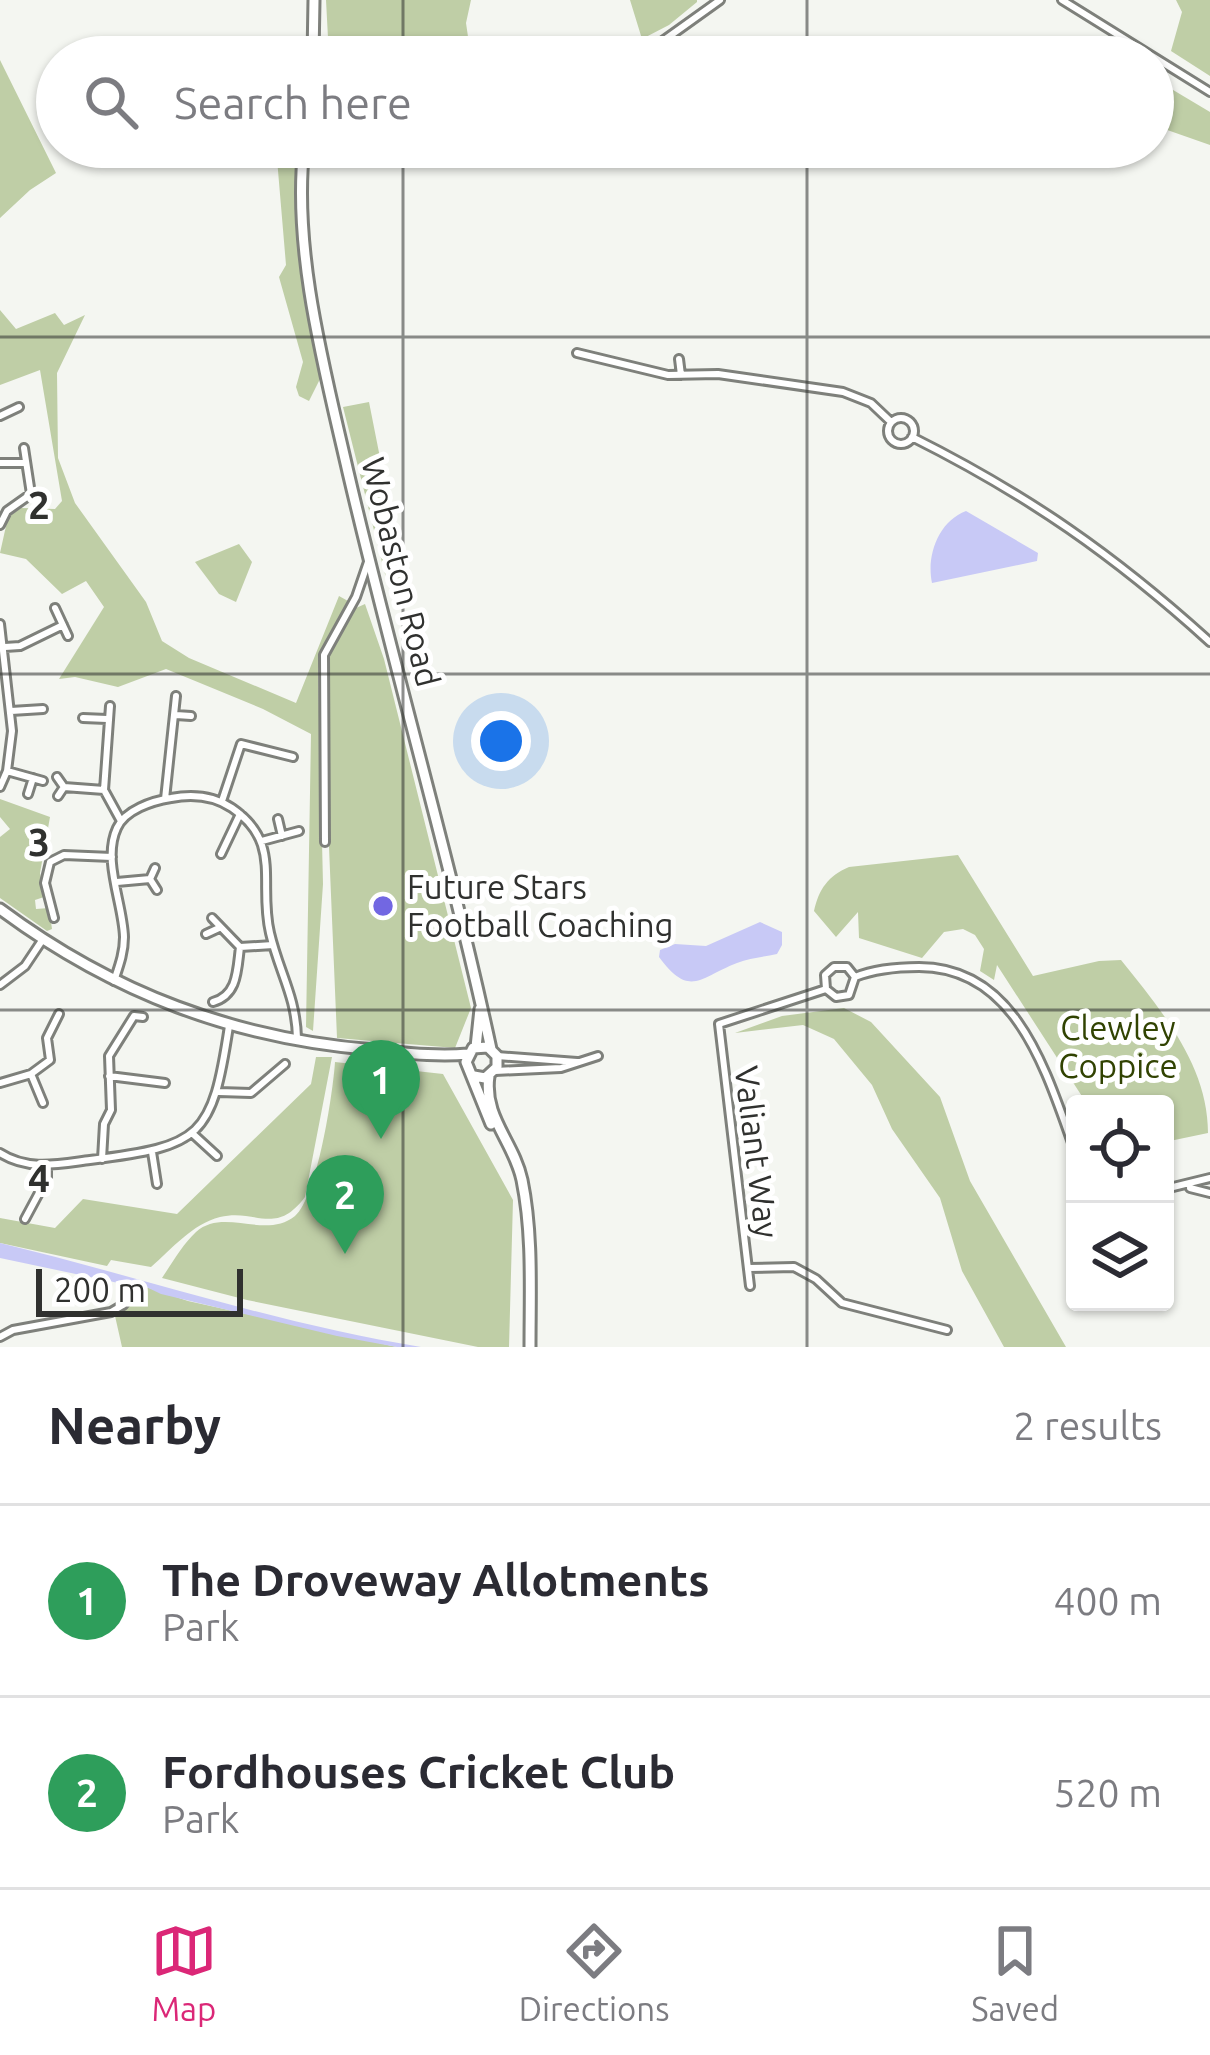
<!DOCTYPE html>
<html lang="en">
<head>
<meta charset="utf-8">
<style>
	:root { --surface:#fff; --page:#f7f7f7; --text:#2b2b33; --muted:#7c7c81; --line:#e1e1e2; --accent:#db2777 }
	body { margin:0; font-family:Ubuntu,sans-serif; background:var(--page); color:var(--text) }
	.controls { position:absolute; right:36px; bottom:36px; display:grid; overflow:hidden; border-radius:12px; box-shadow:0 3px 9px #0004 }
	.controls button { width:108px; height:108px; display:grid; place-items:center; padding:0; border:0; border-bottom:3px solid var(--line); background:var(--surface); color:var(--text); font:60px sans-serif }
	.scale { position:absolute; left:36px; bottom:30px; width:207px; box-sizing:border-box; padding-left:12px; border:6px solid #30312f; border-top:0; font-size:33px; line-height:42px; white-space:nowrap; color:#30312f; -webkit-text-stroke:9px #fff; paint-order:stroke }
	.you { position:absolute; left:501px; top:741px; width:42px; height:42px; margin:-30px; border:9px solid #fff; border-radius:50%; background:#1a73e8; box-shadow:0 0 0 18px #1a73e833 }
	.badge { display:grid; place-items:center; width:78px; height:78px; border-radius:50%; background:var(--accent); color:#fff; font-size:39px; font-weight:700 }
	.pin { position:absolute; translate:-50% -99px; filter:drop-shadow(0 3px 6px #0008) }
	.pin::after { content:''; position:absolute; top:63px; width:42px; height:36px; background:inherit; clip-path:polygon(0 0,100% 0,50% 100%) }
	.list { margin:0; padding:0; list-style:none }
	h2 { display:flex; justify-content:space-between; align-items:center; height:156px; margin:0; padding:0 48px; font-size:51px }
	h2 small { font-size:39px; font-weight:400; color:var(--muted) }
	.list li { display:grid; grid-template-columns:78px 1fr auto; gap:36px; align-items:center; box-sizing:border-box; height:192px; padding:0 48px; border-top:3px solid var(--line) }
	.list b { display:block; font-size:45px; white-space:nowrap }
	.list p { margin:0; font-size:39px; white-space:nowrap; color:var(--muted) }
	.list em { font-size:39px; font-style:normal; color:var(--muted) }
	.icon { flex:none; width:66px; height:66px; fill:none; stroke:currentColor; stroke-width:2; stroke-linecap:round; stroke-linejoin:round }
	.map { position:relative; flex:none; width:1210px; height:1347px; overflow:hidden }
	.search { position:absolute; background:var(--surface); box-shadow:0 3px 9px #0004; left:36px; right:36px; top:36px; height:132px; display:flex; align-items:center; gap:30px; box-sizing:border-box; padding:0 42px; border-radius:66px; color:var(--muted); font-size:45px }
	.sheet { height:540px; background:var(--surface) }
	nav { display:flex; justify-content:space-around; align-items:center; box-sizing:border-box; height:168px; border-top:3px solid var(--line); background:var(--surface); font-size:33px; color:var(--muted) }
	nav a { display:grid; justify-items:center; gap:6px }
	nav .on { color:var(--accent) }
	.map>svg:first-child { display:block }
</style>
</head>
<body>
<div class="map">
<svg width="1210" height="1347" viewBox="0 0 1210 1347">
	<rect width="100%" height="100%" fill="#f4f6f1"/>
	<path fill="#bfcea6" d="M326,0H471L466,23L471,57H329Z
		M630,0H697V2L669,25L642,39Z
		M1176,0H1210V76L1171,51L1182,12Z
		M0,60L56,173L30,190L0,218Z
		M1153,78L1210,112V145L1153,125Z
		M276,147H300L296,226L320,379L309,401L299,396L296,387L303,362L279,277L286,265Z
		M0,310L16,329L55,313L64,325L85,315L57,373L58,458L75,503L146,602L162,641L189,658L296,703L339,596L348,601L328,636L318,669L323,884L313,1031L306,1027L311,734L263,709L166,669L118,687L75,677L59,679L104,607L86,581L62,594L26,559L0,553L8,517L21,508L55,509L62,501L40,370L0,385Z
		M369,402L404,579L388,586L343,407Z
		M239,544L252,562L236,602L219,594L195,562Z
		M365,604L384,659L471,1008L455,1048L337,1038L329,847L328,655L356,608Z
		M0,799L50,817L40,873L44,897L35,900L36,909L49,908L52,929L47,931L0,898V837L10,829L0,817Z
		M958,855L1033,976L1099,961L1121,960C1161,1010 1208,1065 1208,1133L1165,1142V1104H1087L997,965L994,980L980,971L984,949L975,935L963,929L944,932L922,958L859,938L858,912L836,937L814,911C819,889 828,876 849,867Z
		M844,1008L871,1022L940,1097L970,1181L1066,1347H1004L962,1271L940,1198L892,1129L872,1085L834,1039L803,1025L735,1033L782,1016Z
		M316,1057H332L305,1197C275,1237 256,1208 220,1217C192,1224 172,1249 151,1267L111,1260L107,1266L0,1243V1218L55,1228L83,1199L177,1214L311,1084Z
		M335,1062L443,1074L513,1200L509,1347H478L247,1300L162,1278C172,1263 183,1244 196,1232C224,1207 265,1240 295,1216C317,1198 333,1093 335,1062Z
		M143,1286L188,1301L397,1347H122L115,1316L132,1302Z"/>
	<path fill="#c8c9f6" d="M966,511L1038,553L1037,561L932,583C926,555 939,521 966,511Z
		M760,922L782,932V945L777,954C764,957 750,958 737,963C700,977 690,999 659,957L660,950L675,944L706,946Z
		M0,1243C141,1277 278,1324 421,1347H397L337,1336L161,1294L138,1283L123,1284L0,1258Z"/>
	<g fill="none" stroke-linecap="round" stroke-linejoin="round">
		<g stroke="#7e807b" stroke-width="12">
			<path id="street" d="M1062,0L1210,92
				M628,57L660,43L720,0
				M577,353L668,375L718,374L843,392L871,403L891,422
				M679,359L681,375
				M0,416L19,407
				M888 431a13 13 0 1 1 26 0a13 13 0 1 1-26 0Z
				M912,437C1028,495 1114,555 1210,642
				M0,463H25
				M0,525L7,511L31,494L24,448
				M55,608L68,636
				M0,624L12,731L7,771L0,787
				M5,647L20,646L63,625
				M110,706L104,790L121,821
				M11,711L43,709
				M176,715L191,716
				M83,718L107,719
				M7,771L43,781
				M57,777L64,787L58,796
				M64,787L104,790
				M28,794L33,778
				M165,799L176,696
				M222,801L241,744L293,757
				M278,819L282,836
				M262,841L299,831
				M325,842L324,655L356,597L368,562
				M221,854L240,814
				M155,868L150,879L157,890
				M117,882L150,879
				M54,918L45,883L50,862L64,855L112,857
				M212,918L240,947L273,945
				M206,934L219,928
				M855,977C875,969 898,967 919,967C1018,967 1047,1075 1075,1151
				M114,981C119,966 124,953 124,937C123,903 102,860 117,828C125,810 152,801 171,798C192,794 214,796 232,808C283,843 258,883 270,933C279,972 296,996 297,1038
				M0,985L25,966L43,939
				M826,989L825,975L834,967H847L855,977
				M826,989L836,997L849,995L855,977
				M213,1002C238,995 237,970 240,947
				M497,1056L577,1062
				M495,1071L561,1068L598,1056
				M31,1074L43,1103
				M109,1076L165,1083
				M0,1083L31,1074L50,1060L47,1038L59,1014
				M219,1092L251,1093L285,1064
				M193,1134L217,1156
				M152,1152L157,1184
				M0,1153C28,1171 58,1164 90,1160C202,1146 212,1138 229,1026
				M102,1159L104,1124L111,1110L109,1056L134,1016L143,1017
				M1190,1188L1210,1193
				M1165,1189L1210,1178
				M25,1219L47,1178V1166
				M748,1268L794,1267L816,1279L842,1303L947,1330
				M750,1286L719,1024L826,989
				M0,1337L13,1330L111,1312L123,1305L136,1289"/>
		</g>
		<g stroke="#7e807b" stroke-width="15">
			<path id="secondary" d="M313,57L314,0
				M304,147C292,250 325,371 348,472C393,665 449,855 491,1049
				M0,909C113,993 235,1039 375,1050C406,1053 437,1057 468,1054
				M476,1047L480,1009
				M474,1076L485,1078L497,1067V1056L488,1047L473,1048L466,1062L491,1124
				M489,1076C483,1117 514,1142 522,1180C533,1234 530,1292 530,1347"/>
		</g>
		<use href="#street" stroke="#fff" stroke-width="6"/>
		<use href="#secondary" stroke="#fff" stroke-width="9"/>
	</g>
	<path fill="none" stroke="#30312f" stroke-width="3" stroke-opacity="0.55" d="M403,0V57M807,0V57M403,147V1347M807,147V1347M0,337H1210M0,674H1210M0,1010H1210"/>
	<circle fill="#7267e2" stroke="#fff" stroke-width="4.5" cx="383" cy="906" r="12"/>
	<g text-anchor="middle" stroke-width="10" stroke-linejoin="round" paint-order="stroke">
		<g font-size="33" fill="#30312f" stroke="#fff">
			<text transform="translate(401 572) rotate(76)" y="12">Wobaston Road</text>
			<text transform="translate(757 1152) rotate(83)" y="12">Valiant Way</text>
		</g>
		<g font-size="33" fill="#30312f" stroke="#fff" text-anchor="start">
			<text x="407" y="899">Future Stars<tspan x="407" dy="38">Football Coaching</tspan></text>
		</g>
		<g font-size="33" fill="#314302" stroke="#fff">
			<text x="1118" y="1040">Clewley<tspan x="1118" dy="38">Coppice</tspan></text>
		</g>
	</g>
	<g font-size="39" text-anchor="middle" font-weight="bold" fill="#30312f" stroke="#fff" stroke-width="10" stroke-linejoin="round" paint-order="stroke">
		<text x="39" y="519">2</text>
		<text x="39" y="856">3</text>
		<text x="39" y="1192">4</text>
	</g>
</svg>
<div class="controls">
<button><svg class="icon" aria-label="locate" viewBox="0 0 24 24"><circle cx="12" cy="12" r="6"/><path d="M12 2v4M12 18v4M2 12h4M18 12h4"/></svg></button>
<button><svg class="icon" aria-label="layers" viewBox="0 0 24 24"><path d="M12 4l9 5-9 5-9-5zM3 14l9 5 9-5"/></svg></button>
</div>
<div class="scale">200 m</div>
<div class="you"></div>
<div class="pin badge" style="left:381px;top:1139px;background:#2e9e5b">1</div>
<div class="pin badge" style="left:345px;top:1254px;background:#2e9e5b">2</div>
<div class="search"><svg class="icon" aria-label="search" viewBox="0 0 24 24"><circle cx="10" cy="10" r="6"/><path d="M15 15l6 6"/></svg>Search here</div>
</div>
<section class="sheet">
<h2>Nearby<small>2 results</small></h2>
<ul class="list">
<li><span class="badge" style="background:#2e9e5b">1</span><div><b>The Droveway Allotments</b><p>Park</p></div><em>400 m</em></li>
<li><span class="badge" style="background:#2e9e5b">2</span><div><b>Fordhouses Cricket Club</b><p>Park</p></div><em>520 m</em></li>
</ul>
</section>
<nav>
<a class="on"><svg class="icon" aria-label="map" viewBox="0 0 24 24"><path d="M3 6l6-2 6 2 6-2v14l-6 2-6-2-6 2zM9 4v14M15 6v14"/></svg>Map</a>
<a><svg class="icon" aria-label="directions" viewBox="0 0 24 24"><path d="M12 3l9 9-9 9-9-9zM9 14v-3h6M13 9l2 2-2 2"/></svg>Directions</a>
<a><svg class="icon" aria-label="saved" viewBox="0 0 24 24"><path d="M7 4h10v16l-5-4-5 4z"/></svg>Saved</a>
</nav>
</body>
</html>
